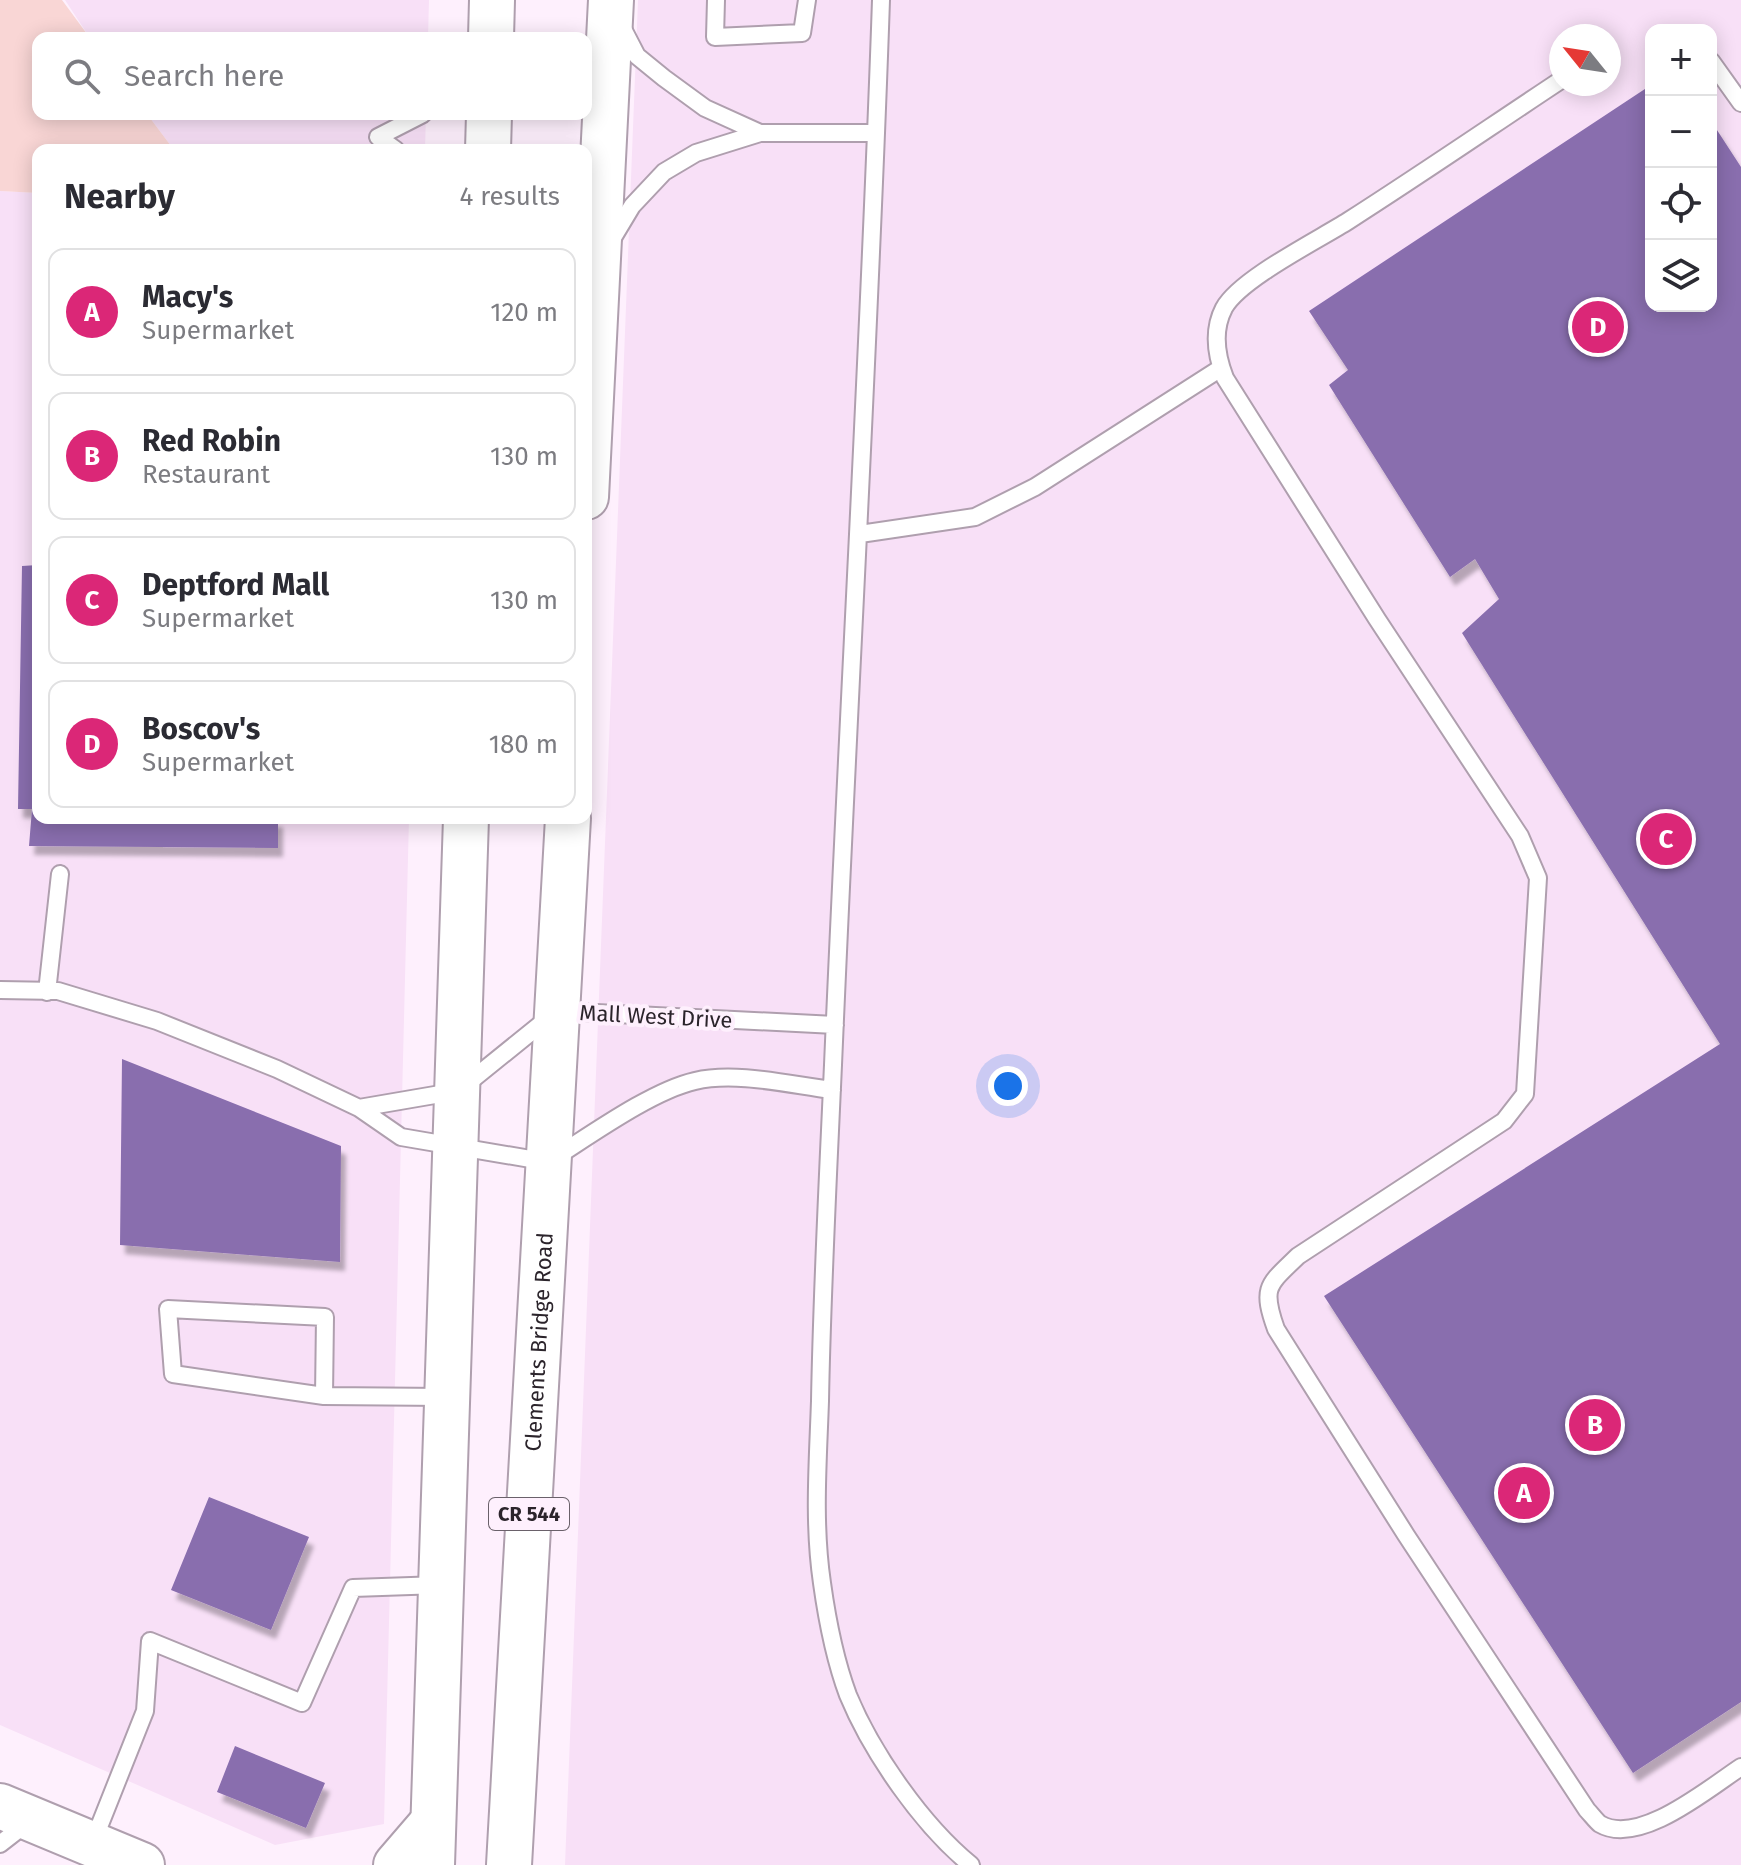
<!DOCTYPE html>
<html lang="en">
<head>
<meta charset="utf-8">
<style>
	:root { --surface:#fff; --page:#f7f7f7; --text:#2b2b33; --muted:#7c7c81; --line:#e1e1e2; --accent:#db2777 }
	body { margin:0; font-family:"Fira Sans",sans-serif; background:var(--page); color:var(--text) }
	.controls { position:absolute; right:24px; top:24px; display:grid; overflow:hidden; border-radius:16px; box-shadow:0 4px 20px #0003 }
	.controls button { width:72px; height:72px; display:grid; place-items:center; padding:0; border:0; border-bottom:2px solid var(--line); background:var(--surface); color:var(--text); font:40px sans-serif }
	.compass { position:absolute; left:1549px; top:24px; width:72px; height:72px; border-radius:50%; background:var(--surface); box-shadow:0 4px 20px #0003; rotate:300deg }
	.you { position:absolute; left:1008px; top:1086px; width:28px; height:28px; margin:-20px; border:6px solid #fff; border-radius:50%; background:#1a73e8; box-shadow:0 0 0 12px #1a73e833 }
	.badge { display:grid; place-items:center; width:52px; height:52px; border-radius:50%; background:var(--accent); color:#fff; font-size:26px; font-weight:700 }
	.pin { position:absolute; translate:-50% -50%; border:4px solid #fff; box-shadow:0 2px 8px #0006 }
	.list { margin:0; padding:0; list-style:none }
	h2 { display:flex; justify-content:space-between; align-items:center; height:104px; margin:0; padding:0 32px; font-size:34px }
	h2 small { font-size:26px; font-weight:400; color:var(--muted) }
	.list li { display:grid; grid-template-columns:52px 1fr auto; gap:24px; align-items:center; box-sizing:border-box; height:128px; margin:0 16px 16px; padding:0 16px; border:2px solid var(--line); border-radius:16px }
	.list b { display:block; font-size:30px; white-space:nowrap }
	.list p { margin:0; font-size:26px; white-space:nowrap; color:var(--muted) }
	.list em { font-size:26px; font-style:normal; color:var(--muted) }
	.icon { flex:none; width:44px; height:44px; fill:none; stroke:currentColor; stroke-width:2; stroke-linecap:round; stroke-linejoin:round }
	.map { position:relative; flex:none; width:1741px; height:1865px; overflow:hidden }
	.search { position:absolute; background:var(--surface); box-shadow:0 4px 20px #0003; left:32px; top:32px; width:560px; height:88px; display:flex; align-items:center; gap:20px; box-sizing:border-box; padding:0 28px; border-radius:16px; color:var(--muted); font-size:30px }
	.panel { position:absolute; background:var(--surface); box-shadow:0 4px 20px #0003; left:32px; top:144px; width:560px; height:680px; border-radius:16px }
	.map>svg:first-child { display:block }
</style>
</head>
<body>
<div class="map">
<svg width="1741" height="1865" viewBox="0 0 1741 1865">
	<defs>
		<filter id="shadow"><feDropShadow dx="5" dy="9" stdDeviation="2" flood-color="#0004"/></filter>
	</defs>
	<rect width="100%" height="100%" fill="#fef0fd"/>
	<path fill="#f8e0f7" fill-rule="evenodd" d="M65,0H429L428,38H90Z
		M638,0H1741V1865H565ZM1651,30H1711V306H1651ZM1561,36H1609V84H1561Z
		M147,114H426L425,150H174Z
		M0,191L38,193V818H409L384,1824L275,1845L0,1725Z"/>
	<path fill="#f9d6d5" d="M0,0H62L90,38H38V114H147L174,150H38V193L0,191Z"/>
	<path fill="#896eae" filter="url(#shadow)" d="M1651,85V306H1711V130L1715,127L1741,167V1702L1633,1773L1324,1296L1720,1044L1462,633L1499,599L1475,559L1450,577L1329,385L1348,370L1309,311Z
		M38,565V818H278V848L29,846L32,809H18L22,566Z
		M122,1059L341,1146L340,1262L120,1245Z
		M209,1497L309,1537L271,1630L171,1590Z
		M235,1746L325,1783L306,1828L217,1792Z"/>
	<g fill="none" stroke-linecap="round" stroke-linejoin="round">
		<g stroke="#af9fae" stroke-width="20">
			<path id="service" d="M716,0L715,37L802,33L807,0
				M881,0C869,355 848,710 833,1065C828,1177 822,1289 820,1401C818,1461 813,1522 822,1583C827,1619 835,1660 848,1695C872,1753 922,1825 971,1865
				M622,27L637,56L664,78L705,108L760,133
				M1711,61L1741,103
				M1561,80C1490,127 1420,175 1348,221C1318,240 1240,279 1224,308C1212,331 1216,355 1225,378L1377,619L1520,836L1538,878L1525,1094L1504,1121L1298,1256C1268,1285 1261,1287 1276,1329L1406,1535L1587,1810C1591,1814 1596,1821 1600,1824C1639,1847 1709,1788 1741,1767
				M396,150L378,137L423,114
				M611,241L632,206L664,172L696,153L760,133H876
				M860,534L975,517L1035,487L1221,368
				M0,990L58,991L157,1021L277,1069L359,1108L401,1137L548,1162C588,1137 651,1091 695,1081C735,1071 791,1085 832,1090
				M47,992L60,874
				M359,1108L458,1091L557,1011L835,1025
				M324,1396L325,1317L168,1309L173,1374L324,1396L446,1397
				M93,1842L145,1711L150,1641L302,1703L353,1588L440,1585
				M0,1844L27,1823"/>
		</g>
		<g stroke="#af9fae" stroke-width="48">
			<path id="secondary" d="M0,1806L142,1865"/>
		</g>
		<g stroke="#af9fae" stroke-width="48">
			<g id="primary">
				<path d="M491,38L492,0"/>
				<path d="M488,150L489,114"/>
				<path d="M586,497L611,0"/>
				<path d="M396,1865L433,1822"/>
				<path d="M432,1865L466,818"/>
				<path id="s1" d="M509,1865L568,818"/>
			</g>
		</g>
		<use href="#service" stroke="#fff" stroke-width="16"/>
		<use href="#secondary" stroke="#fff" stroke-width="44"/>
		<use href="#primary" stroke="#fff" stroke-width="44"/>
	</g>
	<g text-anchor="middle" stroke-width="8" stroke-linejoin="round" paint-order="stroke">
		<rect fill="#fef0fd" stroke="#6a616a" stroke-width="2" x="489" y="1498" width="80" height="32" rx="6"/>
		<g font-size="20" font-weight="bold" fill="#2b242b">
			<text x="529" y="1521">CR 544</text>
		</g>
		<g font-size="22" fill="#2b242b" stroke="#fef0fd">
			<text transform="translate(656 1016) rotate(3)" y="8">Mall West Drive</text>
			<text dy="8" stroke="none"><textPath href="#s1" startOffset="524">Clements Bridge Road</textPath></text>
		</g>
	</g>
</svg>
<div class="controls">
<button>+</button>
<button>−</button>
<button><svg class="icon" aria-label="locate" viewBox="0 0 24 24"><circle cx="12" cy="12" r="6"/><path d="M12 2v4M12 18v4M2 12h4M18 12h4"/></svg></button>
<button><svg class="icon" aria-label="layers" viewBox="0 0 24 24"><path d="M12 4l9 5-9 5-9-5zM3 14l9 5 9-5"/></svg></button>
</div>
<svg class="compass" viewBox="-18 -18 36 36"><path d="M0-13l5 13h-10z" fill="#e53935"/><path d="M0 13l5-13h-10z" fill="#7c7c81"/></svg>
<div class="you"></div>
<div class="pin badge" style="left:1524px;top:1493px">A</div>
<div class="pin badge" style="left:1595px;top:1425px">B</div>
<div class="pin badge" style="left:1666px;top:839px">C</div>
<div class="pin badge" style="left:1598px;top:327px">D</div>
<div class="search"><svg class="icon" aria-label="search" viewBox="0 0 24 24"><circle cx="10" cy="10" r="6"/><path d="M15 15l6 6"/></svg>Search here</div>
<section class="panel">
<h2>Nearby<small>4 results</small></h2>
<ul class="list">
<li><span class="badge">A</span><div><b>Macy's</b><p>Supermarket</p></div><em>120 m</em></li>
<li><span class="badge">B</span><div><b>Red Robin</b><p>Restaurant</p></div><em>130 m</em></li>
<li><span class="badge">C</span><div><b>Deptford Mall</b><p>Supermarket</p></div><em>130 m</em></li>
<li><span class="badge">D</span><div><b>Boscov's</b><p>Supermarket</p></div><em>180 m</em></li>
</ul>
</section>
</div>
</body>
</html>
